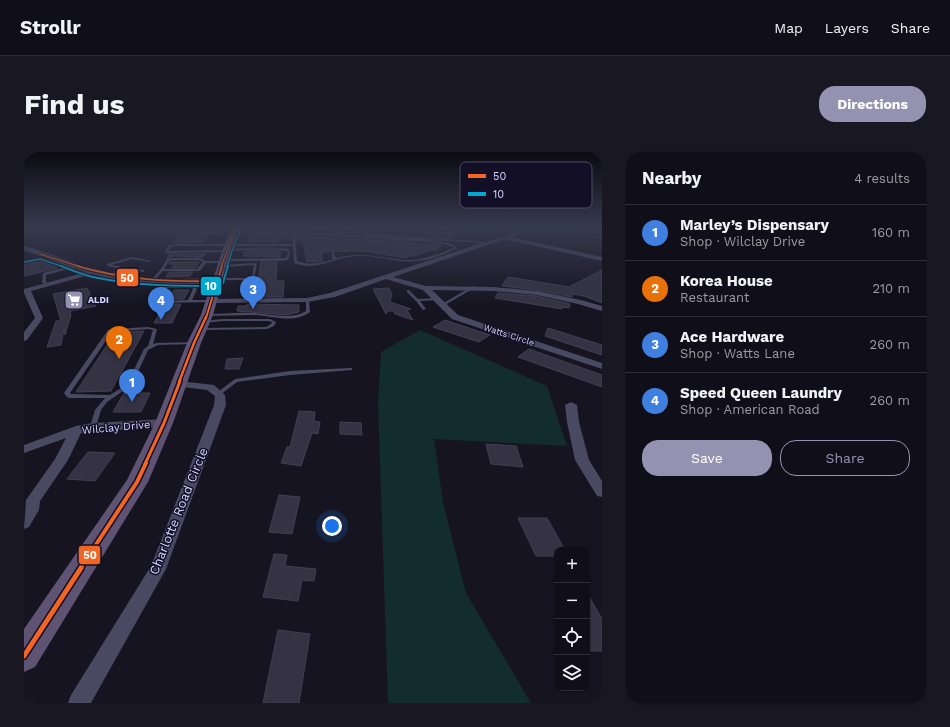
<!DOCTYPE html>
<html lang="en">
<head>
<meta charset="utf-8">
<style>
	:root { --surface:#100f19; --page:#191822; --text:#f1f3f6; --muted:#9c9ca2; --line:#302f38; --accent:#9591b1 }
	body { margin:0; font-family:"Work Sans",sans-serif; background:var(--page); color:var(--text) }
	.controls { position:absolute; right:12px; bottom:12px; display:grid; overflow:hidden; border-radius:8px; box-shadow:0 1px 3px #0004 }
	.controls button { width:36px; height:36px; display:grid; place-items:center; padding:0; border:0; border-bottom:1px solid var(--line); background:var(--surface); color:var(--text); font:20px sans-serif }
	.you { position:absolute; left:308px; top:374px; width:14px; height:14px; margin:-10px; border:3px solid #fff; border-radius:50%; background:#1a73e8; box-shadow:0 0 0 6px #1a73e833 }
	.badge { display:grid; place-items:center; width:26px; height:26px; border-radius:50%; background:var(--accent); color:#fff; font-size:13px; font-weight:700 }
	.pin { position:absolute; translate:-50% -33px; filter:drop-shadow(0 1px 2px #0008) }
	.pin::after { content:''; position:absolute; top:21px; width:14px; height:12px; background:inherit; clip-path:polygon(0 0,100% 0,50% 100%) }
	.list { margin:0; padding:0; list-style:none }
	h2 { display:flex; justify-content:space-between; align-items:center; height:52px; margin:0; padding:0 16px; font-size:17px }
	h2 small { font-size:13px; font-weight:400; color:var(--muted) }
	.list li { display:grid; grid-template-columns:26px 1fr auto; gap:12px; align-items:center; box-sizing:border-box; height:56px; padding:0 16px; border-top:1px solid var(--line) }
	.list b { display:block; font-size:15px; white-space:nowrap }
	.list p { margin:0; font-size:13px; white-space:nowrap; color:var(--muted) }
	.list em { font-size:13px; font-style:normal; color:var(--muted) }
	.actions { display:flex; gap:8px; padding:12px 16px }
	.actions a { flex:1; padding:9px 0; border:1px solid var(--accent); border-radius:16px; text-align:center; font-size:14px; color:var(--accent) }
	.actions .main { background:var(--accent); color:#fff }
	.icon { flex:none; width:22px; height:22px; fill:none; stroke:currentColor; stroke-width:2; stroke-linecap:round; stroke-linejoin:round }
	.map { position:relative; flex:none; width:578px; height:551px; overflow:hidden; border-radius:16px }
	header { display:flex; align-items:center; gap:24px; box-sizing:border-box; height:56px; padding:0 20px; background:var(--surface); border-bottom:1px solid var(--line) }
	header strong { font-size:19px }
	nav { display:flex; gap:22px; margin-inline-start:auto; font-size:14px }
	.intro { display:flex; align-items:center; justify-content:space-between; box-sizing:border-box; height:96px; padding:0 24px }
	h1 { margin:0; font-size:28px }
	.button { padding:10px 18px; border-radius:16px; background:var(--accent); color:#fff; font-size:14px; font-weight:700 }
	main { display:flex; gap:24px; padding:0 24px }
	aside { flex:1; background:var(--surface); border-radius:16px; box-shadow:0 1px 3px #0004 }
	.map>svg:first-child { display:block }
</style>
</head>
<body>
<header>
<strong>Strollr</strong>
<nav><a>Map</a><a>Layers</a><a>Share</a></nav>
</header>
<div class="intro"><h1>Find us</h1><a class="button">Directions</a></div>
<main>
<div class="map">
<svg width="578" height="551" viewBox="0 0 578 551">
	<rect width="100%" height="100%" fill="#161421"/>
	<path fill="#132c2d" d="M578,75V87L525,76V75Z
		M396,178L523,234L543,294L410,287L419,350L442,441L507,551H364L354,252L357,200Z"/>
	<path fill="#343243" stroke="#433f54" d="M239,75H280L281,79L268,81V87L256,86V90H223L226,83L230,78H235Z
		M307,75H323L324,81L305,80Z
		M401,77L420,78L419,81H432L427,86L412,85V81L410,78L407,84H402Z
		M155,83H184L180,90L150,91L151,89H149Z
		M273,84L380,90L404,93V91H407L418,93L413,98H408L390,104L387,103L382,106L340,99L297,100L299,109L283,110L279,88H273Z
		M230,96H252L253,99L256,100V105L219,104L220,100L231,99Z
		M145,102H182L180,104L178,105L149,104L143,106Z
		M0,110H20L34,116L0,124Z
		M146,110H175L171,116H148L150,112H145Z
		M237,110H253L252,129H260L259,145H224L227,130L234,129Z
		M578,118V151L560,144L549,142L548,145L513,138L478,134L484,125L545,135Z
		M145,120H169L166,124L142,125Z
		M63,136L72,154L46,159L47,163L41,183L40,177L37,193L23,195L32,169H37L29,142Z
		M365,136L368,142L366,150L387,157L383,158L389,168L371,162L369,159H363L362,162L349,137Z
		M150,138H165L160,147H144Z
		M474,141L513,144L546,152L545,156L539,155L538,157L471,146Z
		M141,152H157L148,171H130Z
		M223,152L275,153V160L262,163L213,159L214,154H223Z
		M421,168L466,183L455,190L409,175Z
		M524,176L578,193V203L521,184Z
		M120,179L87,239L52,240L91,181Z
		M505,197L578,223V235L494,205Z
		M219,206L215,217H201L203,207Z
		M100,241H126L117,260H89Z
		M275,259L291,260L290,269L296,270L294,282L288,281L277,314L257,311L263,295H266Z
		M316,270L337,271L338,283L316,282Z
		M462,292L492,294L499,315L467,312Z
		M64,300L91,301L71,329L43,327Z
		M255,343L276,345L268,382L245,380Z
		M494,366H523L541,398H533V404H512Z
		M250,402L263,403L261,414L292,417L290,429L278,428L274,449L239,445Z
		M563,441L578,467V499H563Z
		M254,478L286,482L275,551H239Z"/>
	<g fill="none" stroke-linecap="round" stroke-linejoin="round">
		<path fill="#4a4962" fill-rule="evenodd" d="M153,75H156L154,79L195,80L203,78L204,79L195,82L151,81Z
			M281,75H283L284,77H303L304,75H306L304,79H283Z
			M278,80L407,88L426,91L433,96C417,105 397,111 378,109C363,108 348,103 332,104C308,105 295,120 270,111L269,94H152L147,95L144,99L202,98L203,99L202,100L142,101L141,100L145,93L152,92H269V82ZM278,82L407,90L424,93L430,96C416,101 403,107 388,108C361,108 339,98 313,106L311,105L310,101L309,100L308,101V106L310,107C297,111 286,114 273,109L271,83Z
			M410,80L411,81L410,86L409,87L408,86L409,81Z
			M229,96L230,98L206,99L205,98L206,97Z
			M253,96L265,97L266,101L264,108L258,109H200L198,108L200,107L262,106L264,101L263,99L254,98Z
			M108,105L127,109L125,110L108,107L87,113L119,118H120V120L103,118L86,124V122L99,117L83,114V112Z
			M147,106H177L182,109H200L202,110L200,111H182L177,118L174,119H139L129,130H127V128L137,117L143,107ZM148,108H176L179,110L173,117H140L145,109Z
			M233,111L230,128H195L193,127L195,126H228L230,113L199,115L197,114L199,113Z
			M51,113H52V115L22,123V130L25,132V134H23L18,130L19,121Z
			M146,129L149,130L144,134H170L173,137L168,148H187L189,149L187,150L137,151L134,150L132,146L140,134ZM142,136H168L169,137L164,148L138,149L136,146Z
			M449,134L452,135L419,154L416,153Z
			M383,138H385L394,147L412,146L414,147L412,148L396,149L402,157L399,158L392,149L383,140Z
			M282,147L285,148L286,160C269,173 246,163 227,163C213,163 198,164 183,164L181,163L183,162C198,162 212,160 227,161C245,161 265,169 282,159Z
			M199,167H246L252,170L250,174L243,177L176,178L174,177L176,176L242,175L247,172L248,170L245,169H199L179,171L177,170L179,169Z
			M124,175L133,177L129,192L133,191L170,190L172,191L170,192L134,193L124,198L108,233L83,250L77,258L72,275L71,276H67L66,275L71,258L81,246H45L43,245L40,241L84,178L89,177ZM124,177L129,178L124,194L120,197L103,232L86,243L47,242L46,241L88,180Z
			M326,216H328V218L266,223L213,230L196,243H192L191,242L211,227L266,219Z"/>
		<path fill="#4a4962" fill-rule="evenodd" d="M333,75H338L343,81L463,90L507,75H515L487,85L578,105V109L481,87L369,125L402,134L469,135L513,139L557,148L578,154V159L554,152L513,143L469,139L408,138L434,163L578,211V217L428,167L399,138L362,127L311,145L283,150L187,151L183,149L187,147L283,146L306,141L458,91L341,84Z
			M70,118L73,120L72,121L7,139L19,166L3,188L0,189V180L11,166L0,141V137Z
			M155,229L190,233L201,243L202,253L142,417L67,551H44L47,543L127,414L190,253L191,244L183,238L151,234L150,232L151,230Z
			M547,250L553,253L555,270L565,308L578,329V345L573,344L551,308L543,270L541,253Z
			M140,267L144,268L146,271L144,274L57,281L44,308L16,349L15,358L5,375L0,377L2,348L31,307L42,286L0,301V293L52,274L69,271Z"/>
		<path fill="#4a4962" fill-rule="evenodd" d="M0,94C25,100 48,112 72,118C112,129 154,127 194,126L198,129L194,132C158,132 120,134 84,126C55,120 28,108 0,98Z"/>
		<path fill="#5e5373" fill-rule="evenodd" d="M208,75H216L208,94L189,163L177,191L149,271L124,330L11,515L0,520V477L103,328L131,271L163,191L177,163L200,94Z"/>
		<g stroke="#130f26" stroke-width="3">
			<path id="bus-1-far5" d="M16,102L57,115
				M197,115L212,75"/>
		</g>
		<g stroke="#130f26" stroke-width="4">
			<path id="bus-1-far4" d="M53,114C100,128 146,130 194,129
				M182,166L198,114"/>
		</g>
		<g stroke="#130f26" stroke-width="5">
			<path id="bus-1-far3" d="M155,230L170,191L182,165"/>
		</g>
		<g stroke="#130f26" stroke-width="6">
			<path id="bus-1-far2" d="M121,312L140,271L156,229"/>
		</g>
		<g stroke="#130f26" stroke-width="7">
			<path id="bus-1-far1" d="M56,417L113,330L122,311"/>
		</g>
		<g stroke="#130f26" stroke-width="8">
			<path id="bus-1" d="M0,504L57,416"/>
		</g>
		<g stroke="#130f26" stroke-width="3">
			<path id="bus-2-far1" d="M1,110L16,107L40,115
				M203,115L209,96L217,77"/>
		</g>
		<g stroke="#130f26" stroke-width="4">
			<path id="bus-2" d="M37,114C48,118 59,123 69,125C111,134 153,134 195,134L199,131L204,114"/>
		</g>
		<use href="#bus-1-far5" stroke="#f26522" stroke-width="1.5"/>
		<use href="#bus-1-far4" stroke="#f26522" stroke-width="2"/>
		<use href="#bus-1-far3" stroke="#f26522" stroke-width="2.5"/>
		<use href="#bus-1-far2" stroke="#f26522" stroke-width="3"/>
		<use href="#bus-1-far1" stroke="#f26522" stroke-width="4"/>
		<use href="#bus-1" stroke="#f26522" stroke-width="5"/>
		<use href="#bus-2-far1" stroke="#00a9ce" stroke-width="1.5"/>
		<use href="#bus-2" stroke="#00a9ce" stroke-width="2"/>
	</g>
	<linearGradient id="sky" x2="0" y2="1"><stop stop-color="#0c0b12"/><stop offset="0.49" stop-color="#363a4e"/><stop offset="1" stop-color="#363a4e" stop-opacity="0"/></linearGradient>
	<rect width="578" height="153" fill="url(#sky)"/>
	<defs>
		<g id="supermarket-square" transform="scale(1)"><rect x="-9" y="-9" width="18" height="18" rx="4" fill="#9591b1" stroke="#130f26"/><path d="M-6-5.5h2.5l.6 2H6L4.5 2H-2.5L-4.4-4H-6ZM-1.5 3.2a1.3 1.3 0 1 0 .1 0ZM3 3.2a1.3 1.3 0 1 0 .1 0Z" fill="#fff"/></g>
	</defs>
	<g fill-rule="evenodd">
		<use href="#supermarket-square" x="50" y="148"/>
	</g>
	<g text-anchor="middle" stroke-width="3" stroke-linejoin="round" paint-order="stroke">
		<g font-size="9" font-weight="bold" fill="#d9d4ff" stroke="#130f26" text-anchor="start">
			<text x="64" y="151">ALDI</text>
		</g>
		<g font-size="9" fill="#d9d4ff" stroke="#130f26">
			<text transform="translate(485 183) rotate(18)" y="3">Watts Circle</text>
		</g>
		<g font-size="11" fill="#d9d4ff" stroke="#130f26">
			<text transform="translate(92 275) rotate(-5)" y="4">Wilclay Drive</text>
		</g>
		<g font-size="13" fill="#d9d4ff" stroke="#130f26">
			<text transform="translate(154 359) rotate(-68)" y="5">Charlotte Road Circle</text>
		</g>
	</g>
	<rect x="436" y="10" width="132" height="46" rx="6" fill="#130f26" stroke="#4e4a67" stroke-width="1"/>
	<rect x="444" y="22" width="18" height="4" fill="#f26522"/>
	<rect x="444" y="40" width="18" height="4" fill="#00a9ce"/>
	<g font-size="11" fill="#d9d4ff">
		<text x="469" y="28">50</text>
		<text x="469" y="46">10</text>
	</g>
	<g stroke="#130f26" stroke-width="1.5">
		<rect x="92" y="116" width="23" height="19" rx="4" fill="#f26522"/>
		<rect x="176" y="124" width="22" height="20" rx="4" fill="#00a9ce"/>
		<rect x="54" y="393" width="23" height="20" rx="4" fill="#f26522"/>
	</g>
	<g font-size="11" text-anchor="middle" font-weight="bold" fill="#fff">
		<text x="103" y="130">50</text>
		<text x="187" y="138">10</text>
		<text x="66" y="407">50</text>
	</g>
</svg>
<div class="controls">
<button>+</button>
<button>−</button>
<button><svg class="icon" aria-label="locate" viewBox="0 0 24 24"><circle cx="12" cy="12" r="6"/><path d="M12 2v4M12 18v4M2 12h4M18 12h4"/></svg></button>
<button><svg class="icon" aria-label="layers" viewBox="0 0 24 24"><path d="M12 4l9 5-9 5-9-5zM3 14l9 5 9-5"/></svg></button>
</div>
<div class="you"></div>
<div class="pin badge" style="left:108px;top:250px;background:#3f7fe0">1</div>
<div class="pin badge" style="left:95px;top:207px;background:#e8710a">2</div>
<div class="pin badge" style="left:229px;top:157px;background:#3f7fe0">3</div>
<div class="pin badge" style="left:137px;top:168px;background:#3f7fe0">4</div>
</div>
<aside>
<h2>Nearby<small>4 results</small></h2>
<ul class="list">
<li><span class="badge" style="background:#3f7fe0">1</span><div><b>Marley’s Dispensary</b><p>Shop · Wilclay Drive</p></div><em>160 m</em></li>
<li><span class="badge" style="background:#e8710a">2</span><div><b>Korea House</b><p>Restaurant</p></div><em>210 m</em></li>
<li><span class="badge" style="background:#3f7fe0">3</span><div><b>Ace Hardware</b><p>Shop · Watts Lane</p></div><em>260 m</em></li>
<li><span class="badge" style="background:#3f7fe0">4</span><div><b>Speed Queen Laundry</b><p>Shop · American Road</p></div><em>260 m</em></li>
</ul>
<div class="actions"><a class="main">Save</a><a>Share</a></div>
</aside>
</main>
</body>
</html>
